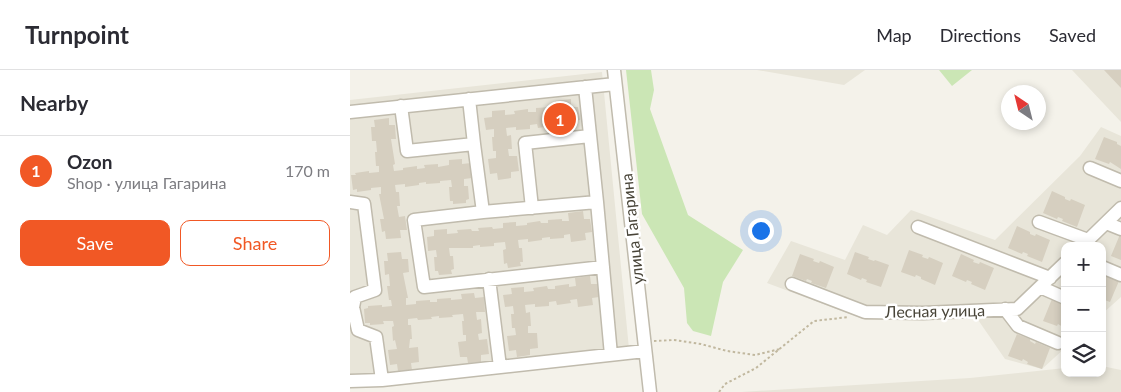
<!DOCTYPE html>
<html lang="en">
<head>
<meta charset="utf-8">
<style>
	:root { --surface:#fff; --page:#f7f7f7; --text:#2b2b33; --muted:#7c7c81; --line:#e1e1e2; --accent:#f15825 }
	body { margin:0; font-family:Lato,sans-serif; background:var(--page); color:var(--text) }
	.controls { position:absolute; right:15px; bottom:15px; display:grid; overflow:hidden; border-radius:10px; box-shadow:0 2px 8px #0003 }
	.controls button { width:45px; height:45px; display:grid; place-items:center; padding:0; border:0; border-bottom:1px solid var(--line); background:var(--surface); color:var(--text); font:25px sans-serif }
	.compass { position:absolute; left:651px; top:15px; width:45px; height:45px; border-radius:50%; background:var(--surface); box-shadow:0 2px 8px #0003; rotate:325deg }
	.you { position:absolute; left:410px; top:160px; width:18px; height:18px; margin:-12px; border:4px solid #fff; border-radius:50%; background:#1a73e8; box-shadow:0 0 0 8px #1a73e833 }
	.badge { display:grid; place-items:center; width:32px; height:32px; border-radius:50%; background:var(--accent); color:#fff; font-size:16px; font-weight:700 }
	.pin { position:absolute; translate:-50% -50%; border:2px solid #fff; box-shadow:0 1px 5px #0006 }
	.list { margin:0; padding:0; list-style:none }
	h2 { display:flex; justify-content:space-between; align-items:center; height:65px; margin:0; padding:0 20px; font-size:21px }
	h2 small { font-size:16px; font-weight:400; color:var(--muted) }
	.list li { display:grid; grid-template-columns:32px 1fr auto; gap:15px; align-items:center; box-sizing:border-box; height:70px; padding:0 20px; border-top:1px solid var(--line) }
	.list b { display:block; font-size:19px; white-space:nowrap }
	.list p { margin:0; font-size:16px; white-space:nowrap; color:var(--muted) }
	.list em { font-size:16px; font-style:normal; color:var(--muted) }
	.actions { display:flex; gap:10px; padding:15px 20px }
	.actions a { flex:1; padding:11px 0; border:1px solid var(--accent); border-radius:10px; text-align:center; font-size:18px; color:var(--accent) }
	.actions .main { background:var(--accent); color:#fff }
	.icon { flex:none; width:28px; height:28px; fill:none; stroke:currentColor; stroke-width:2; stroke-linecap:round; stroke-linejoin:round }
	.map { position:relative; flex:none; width:771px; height:322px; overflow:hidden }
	header { display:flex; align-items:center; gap:30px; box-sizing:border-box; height:70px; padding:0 25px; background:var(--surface); border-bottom:1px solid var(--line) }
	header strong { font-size:24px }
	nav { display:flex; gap:28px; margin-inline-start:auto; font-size:18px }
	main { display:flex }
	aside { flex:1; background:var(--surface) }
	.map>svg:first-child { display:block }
</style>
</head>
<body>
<header>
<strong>Turnpoint</strong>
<nav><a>Map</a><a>Directions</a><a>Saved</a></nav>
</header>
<main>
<aside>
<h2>Nearby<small></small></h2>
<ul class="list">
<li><span class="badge">1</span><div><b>Ozon</b><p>Shop · улица Гагарина</p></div><em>170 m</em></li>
</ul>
<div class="actions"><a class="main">Save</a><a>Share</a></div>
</aside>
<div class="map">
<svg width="771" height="322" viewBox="0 0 771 322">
	<rect width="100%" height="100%" fill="#f4f2ea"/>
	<path fill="#e8e5d9" d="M407,0H515L494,15Z
		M722,0H771V52Z
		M252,2L280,289L0,316V30Z
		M751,57L771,66V227L752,244V176H715V278L692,299L655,289L624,244L516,250L417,213L441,171L495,190L513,155L537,165L561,140L645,170L730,86Z
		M752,296L771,300V322H391L620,308L715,298V303H752Z"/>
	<path fill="#cbe6b5" d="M276,0H301L304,20L300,39L338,145L393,180L373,212L361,266L343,261L337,253L334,218L292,144Z
		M589,0H622L602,16Z"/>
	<path fill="#d6cfc0" d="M754,0H771V18Z
		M221,29V37H228L230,50L223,51L224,58L209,60L208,52L201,53V56L188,58L187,54L180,55V59L166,60V57L156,58L157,66L161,65L162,79H158L159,86H167L169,101L161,102V108L148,110L147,103L140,104L138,89L146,88V81H143L142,67H144V59L136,60L134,48L142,47V41L155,40V45L165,44L164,41L178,39V42H186V38L200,37V40L206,39L205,31Z
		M39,48V55H45L46,69H41L45,94L43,95L44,101L53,100V98L67,96V99L75,98L74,95L88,94V97L99,95V90L112,89V94L121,93L122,108L114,109V116H118L119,129L116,130V133L103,134V131H100L99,117H102L101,110L90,111V113L76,114V112L69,113V115L55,117V114L45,115L46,122H49L50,136H47L49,147L55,146L57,160H50L51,168L36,169L35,161L32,162L30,149H34L29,124H31V117L21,118V120L7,122V119L3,120L1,105H6L5,103L19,101V103L29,102V96H26L25,82H27L26,71H22L21,57H25L24,50Z
		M754,67L767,72V74L771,76V99L760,92L759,94L745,89Z
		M702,121L715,127V129L720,131L721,129L735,135L727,157L712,151L713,149L708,147L707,149L693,143Z
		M233,141L234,149H240L242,162L235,163L236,170L221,172L220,164L214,165V168L200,169V167L192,168V170L178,172V169L168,170L169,178H172L173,192H170L171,196L158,198L157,193L154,194L153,180L156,179L155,172L144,173V176L130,177V175L123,176V178H99L100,186H103L104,199L101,200L102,204L89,205L88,201H85L84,187H87L86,180L78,181L77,167L84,166V160L97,159V164L108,163L107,160L121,159L122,161H129L128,158L142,157L143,159L153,158V153L166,152V156L177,155V153L190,151L191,153H198V150L212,149V151H219L218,143Z
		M667,156L680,162V164L685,166L686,164L700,170L692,192L677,186L678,184L673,182L672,184L658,178Z
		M771,162V190L761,186Z
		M559,180L573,185L572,187L578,189L579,187L593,193L585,215L571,209V207L566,205L565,207L551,202Z
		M51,182L52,189H58L59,202L53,203L58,228H56V235L66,234V231L80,230V232H87V229L101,228V230L112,229L111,224L124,223L125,228L134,227L135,242H126L127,250L131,249L132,263L128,264L129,270L137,269L139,284L131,285V292L118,293L117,287H110L108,272L116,271V265H113L112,251H114L113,244L102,245L103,247L89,248V246L81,247L82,249L68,250L67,248L58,249V255H61L62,269H60L59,278L68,277L69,292L61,293L62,300L48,301L47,294L40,295L38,280L47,279L45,270L43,271L42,257L44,256L43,251H33L34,254L20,255V253H15L14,239L18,238V236L32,235V237L42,236L41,230H39L37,216H40L39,204L35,205L34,191H38L37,183Z
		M505,182L519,187L518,189L524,191L525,190L539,195L531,217L516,212L517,210L512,208L511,210L497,204Z
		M450,184L464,189L463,191L469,193L470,191L484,197L476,218L461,213L462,211L457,209L456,211L442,206Z
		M611,184L624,190L623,192L629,194L630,192L644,198L635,220L621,214L622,212L617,210L616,212L602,206Z
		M754,205L769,211L760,232L752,229V206Z
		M240,206L241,214H247L249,227L242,228L243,235L228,237L227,229L220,230L221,233L207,235L206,231L199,232V236L185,237V234L175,235L176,243L180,242L181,256H178V263H187L188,278L180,279V285L167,287L166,280L159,281L157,266L166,265L165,258H162L161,244H164L163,236L155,237L153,225L162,224L161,218L174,217V222L184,221L183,218L197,216L198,219H205V216L219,214V217L226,216L225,208Z
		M702,229L715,234V259H712L713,257L708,254L707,256L693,251Z
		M667,264L680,269V271L685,274L686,272L700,278L692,299L677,294L678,292L673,289L672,291L658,286Z"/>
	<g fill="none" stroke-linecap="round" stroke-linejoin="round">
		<g stroke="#c0bbad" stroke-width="15">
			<path id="minor" d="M264,0L300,322
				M235,17L247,132
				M119,29L124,74
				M51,36L57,81L124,74L133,142L247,132L261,285
				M0,42L265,14
				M740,98L771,111
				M0,132L14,134L25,220L5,227L3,237L8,260L26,267L32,310
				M182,138L175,73L240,66
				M133,142L64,150L74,217L253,197
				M689,152L738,170
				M756,153L771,159
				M568,157L700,208
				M732,176L771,138
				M752,197L771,205
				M139,209L150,297
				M442,214L515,242L573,243L667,239L715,193
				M690,217L715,228
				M655,239L668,256L708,273
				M0,311L32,310L295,281"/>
		</g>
		<path stroke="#c1b89f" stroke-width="2" stroke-dasharray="2.5 2.5" stroke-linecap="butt" d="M304,271L324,270L351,274L377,281L405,285L430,279
			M369,322L375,314L406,298L464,251L499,247"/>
		<use href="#minor" stroke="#fff" stroke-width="12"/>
	</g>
	<g text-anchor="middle" stroke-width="5" stroke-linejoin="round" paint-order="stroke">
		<g font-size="16" fill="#484438" stroke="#fff">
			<text transform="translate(282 159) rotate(-96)" y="6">улица Гагарина</text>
			<text transform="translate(585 241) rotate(-1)" y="6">Лесная улица</text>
		</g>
	</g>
</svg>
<div class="controls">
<button>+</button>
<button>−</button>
<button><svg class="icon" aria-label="layers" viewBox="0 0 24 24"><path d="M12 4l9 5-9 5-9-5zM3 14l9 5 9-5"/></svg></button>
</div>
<svg class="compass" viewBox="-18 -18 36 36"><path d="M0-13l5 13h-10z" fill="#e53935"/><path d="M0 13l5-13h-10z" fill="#7c7c81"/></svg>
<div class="you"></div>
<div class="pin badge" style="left:210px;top:49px">1</div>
</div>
</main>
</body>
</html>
